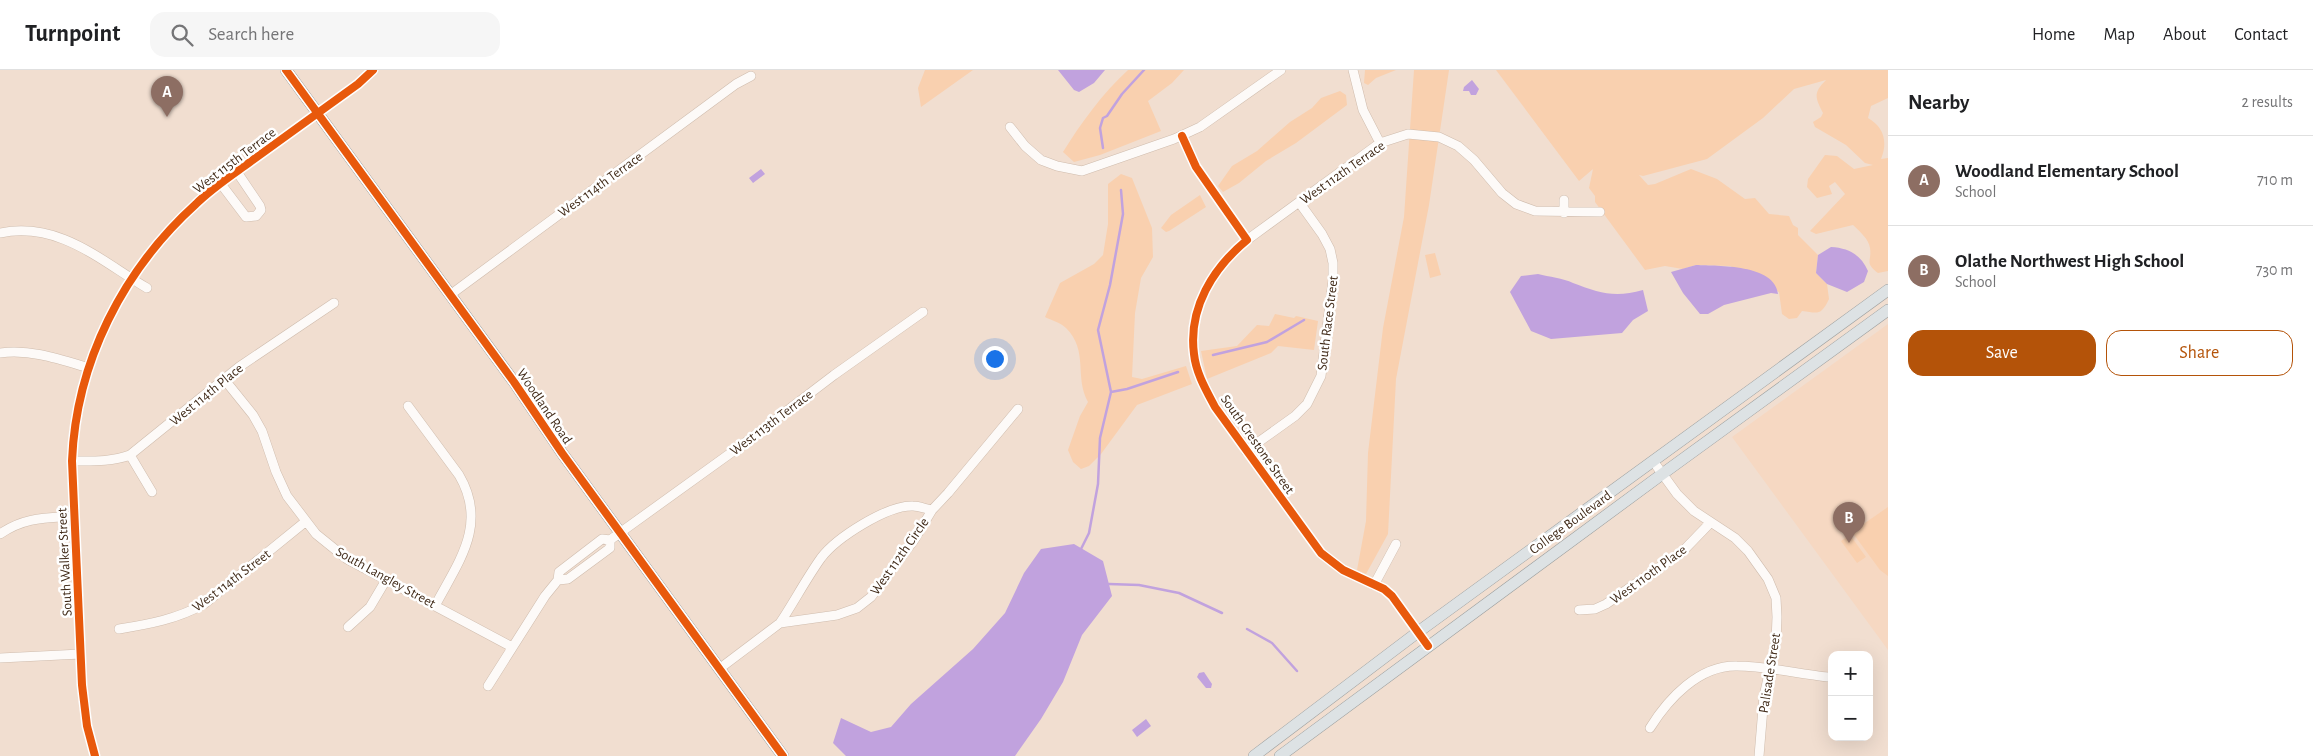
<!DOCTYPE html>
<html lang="en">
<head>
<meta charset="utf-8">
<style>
	:root { --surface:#fff; --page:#f6f6f6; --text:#202124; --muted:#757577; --line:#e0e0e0; --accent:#b45309 }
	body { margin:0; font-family:"Alegreya Sans",sans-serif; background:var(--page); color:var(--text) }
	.controls { position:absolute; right:15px; bottom:15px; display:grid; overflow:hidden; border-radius:10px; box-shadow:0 5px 20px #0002 }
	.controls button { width:45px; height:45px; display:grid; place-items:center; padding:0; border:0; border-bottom:1px solid var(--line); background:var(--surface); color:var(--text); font:25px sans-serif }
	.you { position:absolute; left:994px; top:288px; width:18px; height:18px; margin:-12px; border:4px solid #fff; border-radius:50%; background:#1a73e8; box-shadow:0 0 0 8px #1a73e833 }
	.badge { display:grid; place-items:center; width:32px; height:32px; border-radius:50%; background:var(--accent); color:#fff; font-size:16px; font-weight:700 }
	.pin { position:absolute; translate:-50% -41px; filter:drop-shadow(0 1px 2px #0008) }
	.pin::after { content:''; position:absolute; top:26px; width:18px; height:15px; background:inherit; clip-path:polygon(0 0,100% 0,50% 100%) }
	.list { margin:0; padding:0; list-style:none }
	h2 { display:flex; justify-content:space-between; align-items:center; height:65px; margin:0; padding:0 20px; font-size:21px }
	h2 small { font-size:16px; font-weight:400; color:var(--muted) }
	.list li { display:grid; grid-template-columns:32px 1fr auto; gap:15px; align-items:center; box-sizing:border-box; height:90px; padding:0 20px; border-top:1px solid var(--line) }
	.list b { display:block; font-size:19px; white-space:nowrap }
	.list p { margin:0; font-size:16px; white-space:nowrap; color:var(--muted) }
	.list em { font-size:16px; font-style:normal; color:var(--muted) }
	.actions { display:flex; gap:10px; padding:15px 20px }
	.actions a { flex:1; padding:11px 0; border:1px solid var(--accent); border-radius:15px; text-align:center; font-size:18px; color:var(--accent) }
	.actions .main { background:var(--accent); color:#fff }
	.icon { flex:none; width:28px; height:28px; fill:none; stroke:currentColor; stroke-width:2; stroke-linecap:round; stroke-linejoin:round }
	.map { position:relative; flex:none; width:1888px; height:686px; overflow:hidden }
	header { display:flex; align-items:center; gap:30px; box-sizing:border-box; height:70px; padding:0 25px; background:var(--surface); border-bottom:1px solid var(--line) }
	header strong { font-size:24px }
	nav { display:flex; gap:28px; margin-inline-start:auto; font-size:18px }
	.search { width:350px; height:45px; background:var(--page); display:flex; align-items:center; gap:12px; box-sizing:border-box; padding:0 18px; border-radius:15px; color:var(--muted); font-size:19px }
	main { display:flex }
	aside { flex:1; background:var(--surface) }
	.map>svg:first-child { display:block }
</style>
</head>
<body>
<header>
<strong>Turnpoint</strong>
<div class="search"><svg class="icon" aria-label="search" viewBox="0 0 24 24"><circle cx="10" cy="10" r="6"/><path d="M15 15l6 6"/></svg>Search here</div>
<nav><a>Home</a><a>Map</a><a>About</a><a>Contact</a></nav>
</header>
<main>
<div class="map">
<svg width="1888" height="686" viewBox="0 0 1888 686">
	<rect width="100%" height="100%" fill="#f1ded0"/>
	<path fill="#f6d8c2" d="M1888,254V580L1732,367Z"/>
	<path fill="#f9d0af" d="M925,0H973L921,37L918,18Z
		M1128,0H1184L1172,13L1148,31L1161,61L1100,85L1074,92L1063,82C1081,53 1102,24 1128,0Z
		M1365,0H1396L1376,8L1368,15L1364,13Z
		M1414,0H1449L1429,135L1396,309L1388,464L1366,504L1357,500L1366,451L1368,383L1383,258L1404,147Z
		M1496,0H1888V28L1871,36L1868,48C1884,57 1888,72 1881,89L1888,88V201L1878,203C1864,192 1872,192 1870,178C1869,169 1859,161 1853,155L1816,164L1810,161L1845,124L1835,112L1829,116L1832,124L1817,128L1807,117L1808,109L1825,85L1837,86L1854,99L1873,95L1865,93L1846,75L1815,57L1813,52L1821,47L1823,43C1815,27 1813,23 1826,10L1794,19L1763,48L1707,89L1643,106L1639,105L1648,115L1655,114L1691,99L1717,109L1745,129L1755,128L1769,144L1789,146L1793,155L1798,158V165L1818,185L1816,203L1827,214L1829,229C1821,246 1818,243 1802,241L1797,248L1789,249L1782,244L1779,222L1730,196L1696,195L1683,199L1665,196L1645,200L1595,132V126L1589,118L1593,99L1579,111Z
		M1340,21L1346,25L1347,35L1296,73L1266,91L1239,113L1223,122L1218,116L1232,96L1257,81L1290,52L1312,38L1321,28Z
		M1121,104L1132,108L1152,158L1153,187L1141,208L1135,243L1132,307L1142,309L1186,296L1192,314L1137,335L1101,384L1089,396L1081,399L1073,392L1068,380L1080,346L1088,332C1074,307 1089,281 1066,258C1061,253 1051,250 1045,247L1060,213L1094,194L1103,185L1108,154V114Z
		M1200,125L1206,137L1169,161L1166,162L1161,158L1171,145Z
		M1435,183L1441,205L1430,208L1425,185Z
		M1275,244L1294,248L1296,246L1318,251L1314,280L1278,276L1271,283L1207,309L1201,281L1237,276L1257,255L1269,256Z
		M1888,437V506L1880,500L1852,462Z
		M1850,465L1866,487L1857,493L1841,471Z"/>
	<path fill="#c1a2de" d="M1058,0H1105L1094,13L1079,22L1074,20Z
		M1472,10L1479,19L1476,25H1471L1469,21H1463L1464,17Z
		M761,99L765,104L753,113L749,108Z
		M1831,177C1849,178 1861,185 1868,201L1864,212L1847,222L1827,214L1816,203L1818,185Z
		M1696,195C1718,196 1775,194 1778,224L1771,223L1724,235L1708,244H1700L1683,223L1671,202Z
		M1538,204C1549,207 1563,208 1573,213C1599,223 1615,228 1643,220L1648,241L1633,250L1622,263L1551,269L1531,261L1510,222L1521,206Z
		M1074,474L1103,491L1112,526L1082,565L1063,612L1041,649L1015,686H846L833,673L841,648L871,662L891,657L911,634L973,579L1005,543L1024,503L1041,479Z
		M1204,602L1212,614L1211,618H1206L1197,607L1199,603Z
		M1146,649L1151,656L1137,667L1132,660Z"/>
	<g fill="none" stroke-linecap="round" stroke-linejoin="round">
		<path stroke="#c1a2de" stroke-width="2.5" d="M1103,78L1100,58L1103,48L1107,46L1122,24L1144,0
			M1213,285L1267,272L1304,250
			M1111,322L1127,319L1178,302
			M1081,479L1089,463L1098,414L1100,368L1111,322L1098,260L1110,215L1123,144L1121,120
			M1109,514L1139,515L1179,523L1222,543
			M1247,559L1272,573L1297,601"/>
		<g stroke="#cfbcad" stroke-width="10">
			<path id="minor" d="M1353,0L1363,40L1380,73
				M1010,57L1025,76L1041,90L1057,96L1082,101L1174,69L1200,57L1281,0
				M1182,66L1196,97L1247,170C1213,198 1188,238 1194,284C1196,303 1206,320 1215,337L1321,483L1343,500L1384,519L1392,526L1428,576
				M221,114L246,147L256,146L261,140L260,136L237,102
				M1564,130V143
				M0,163C59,151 101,191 147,218
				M1247,170L1380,73L1408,64L1439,67L1458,76L1474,90L1502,123L1516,134L1535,141L1600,142
				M450,225L736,14L751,6
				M0,283C31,279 59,289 89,298
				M224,309L253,345L262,361L276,402L287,426L316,464L347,489L512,577
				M408,336L459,405C488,454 459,491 436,534
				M1246,381L1295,346L1307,334L1321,306L1333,210V193L1330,179L1322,164L1299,132
				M130,385L152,422
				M72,391C93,391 111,392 130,385L239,297L334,233
				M1653,391L1677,424L1694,441L1735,468L1748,481L1768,509L1776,528L1777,547L1776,572L1764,626L1759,686
				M0,464C24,447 46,448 74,446
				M610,470L746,372L834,305L923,242
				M558,510L568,509L610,478V470
				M1374,515L1396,474
				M1579,540L1595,539L1606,534L1682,482L1710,453
				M780,553C794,532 806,509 821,488C836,468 887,435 913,436C919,436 926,439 932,440
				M348,557L370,537L386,510
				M119,559C150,554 177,549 204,534L305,452
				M0,588L81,584
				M719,599L780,553L837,545L857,538L871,527L914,470L932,440L948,423L1018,339
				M488,616L545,526L558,510L559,502L602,469L610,470
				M1650,658C1668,629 1699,595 1737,596C1767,596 1798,604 1828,607
				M95,686L87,656L82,615L72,391C76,292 123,200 196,134C212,118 232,105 250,92C286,66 322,40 358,14L373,0"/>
		</g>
		<g stroke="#9a9e9e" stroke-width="12">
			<path id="major" d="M286,0L514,312L562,383L783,686
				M1254,686L1418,562L1888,220
				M1280,686L1665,402L1888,240"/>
		</g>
		<use href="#minor" stroke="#fdfaf8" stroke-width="9"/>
		<use href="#major" stroke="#dde2e4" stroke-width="11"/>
		<g stroke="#fff" stroke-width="11">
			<path id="cycleway" d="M286,0L514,312L562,383L783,686
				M1182,66L1196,97L1247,170C1213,198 1188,238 1194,284C1196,303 1206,320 1215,337L1321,483L1343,500L1384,519L1392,526L1428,576
				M95,686L87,656L82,615L72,391C76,292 123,200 196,134C212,118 232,105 250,92C286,66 322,40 358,14L373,0"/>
		</g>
		<use href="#cycleway" stroke="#e8590c" stroke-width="8"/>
	</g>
	<g text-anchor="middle" stroke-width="5" stroke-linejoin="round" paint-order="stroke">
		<g font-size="14" fill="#402a18" stroke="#fff">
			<text transform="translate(234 90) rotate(-37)" y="5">West 115th Terrace</text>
			<text transform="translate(1342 102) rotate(-35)" y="5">West 112th Terrace</text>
			<text transform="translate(600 114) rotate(-36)" y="5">West 114th Terrace</text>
			<text transform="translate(1327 253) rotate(-83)" y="5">South Race Street</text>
			<text transform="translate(206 324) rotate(-39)" y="5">West 114th Place</text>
			<text transform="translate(545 336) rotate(56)" y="5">Woodland Road</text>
			<text transform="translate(771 352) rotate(-37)" y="5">West 113th Terrace</text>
			<text transform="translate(1258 374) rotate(55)" y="5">South Crestone Street</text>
			<text transform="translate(1570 452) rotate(-36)" y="5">College Boulevard</text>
			<text transform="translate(899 486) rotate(-55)" y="5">West 112th Circle</text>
			<text transform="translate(64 492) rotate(-93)" y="5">South Walker Street</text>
			<text transform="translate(1648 504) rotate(-36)" y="5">West 110th Place</text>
			<text transform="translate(386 507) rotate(29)" y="5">South Langley Street</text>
			<text transform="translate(231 510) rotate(-37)" y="5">West 114th Street</text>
			<text transform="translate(1769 603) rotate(-81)" y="5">Palisade Street</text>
		</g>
	</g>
</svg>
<div class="controls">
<button>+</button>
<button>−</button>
</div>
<div class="you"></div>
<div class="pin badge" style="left:167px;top:47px;background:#8d6e63">A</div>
<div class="pin badge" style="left:1849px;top:473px;background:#8d6e63">B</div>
</div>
<aside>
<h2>Nearby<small>2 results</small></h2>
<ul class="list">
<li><span class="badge" style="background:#8d6e63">A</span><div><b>Woodland Elementary School</b><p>School</p></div><em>710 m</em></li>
<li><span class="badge" style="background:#8d6e63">B</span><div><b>Olathe Northwest High School</b><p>School</p></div><em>730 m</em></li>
</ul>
<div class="actions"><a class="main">Save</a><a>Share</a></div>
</aside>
</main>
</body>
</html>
